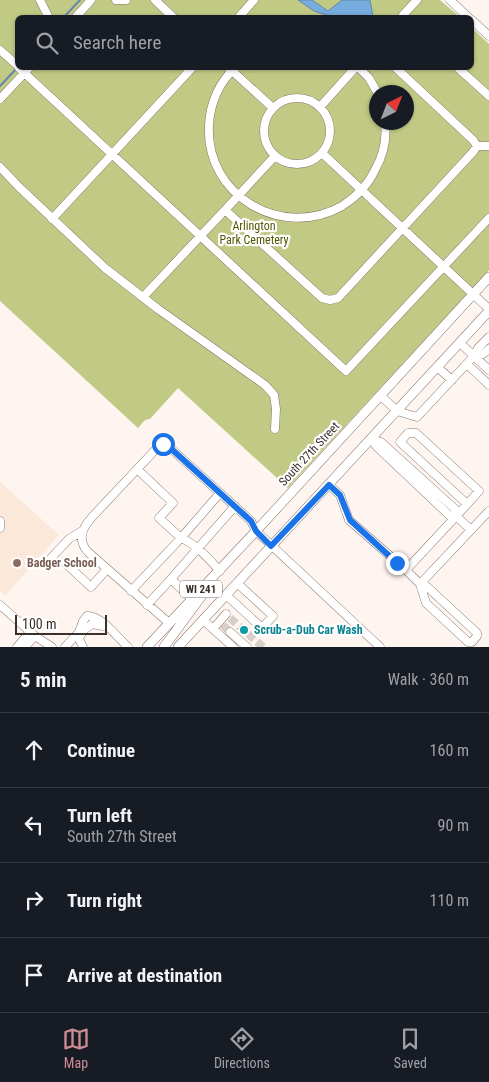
<!DOCTYPE html>
<html lang="en">
<head>
<meta charset="utf-8">
<style>
	:root { --surface:#171b24; --page:#242831; --text:#f1f3f6; --muted:#9ea1a6; --line:#363941; --accent:#cf8c94 }
	body { margin:0; font-family:"Roboto Condensed",sans-serif; background:var(--page); color:var(--text) }
	.compass { position:absolute; left:369px; top:85px; width:45px; height:45px; border-radius:50%; background:var(--surface); box-shadow:0 1px 4px #0004; rotate:42deg }
	.scale { position:absolute; left:15px; bottom:12px; width:92px; box-sizing:border-box; padding-left:5px; border:2px solid #392f2b; border-top:0; font-size:14px; line-height:18px; white-space:nowrap; color:#392f2b; -webkit-text-stroke:4px #fff; paint-order:stroke }
	.stop { position:absolute; width:15px; height:15px; margin:-11px; border:4px solid #1a73e8; border-radius:50%; background:#fff }
	.stop.end { background:#1a73e8; border-color:#fff; box-shadow:0 1px 5px #0008 }
	.list { margin:0; padding:0; list-style:none }
	h2 { display:flex; justify-content:space-between; align-items:center; height:65px; margin:0; padding:0 20px; font-size:21px }
	h2 small { font-size:16px; font-weight:400; color:var(--muted) }
	.list li { display:grid; grid-template-columns:32px 1fr auto; gap:15px; align-items:center; box-sizing:border-box; height:75px; padding:0 20px; border-top:1px solid var(--line) }
	.list b { display:block; font-size:19px; white-space:nowrap }
	.list p { margin:0; font-size:16px; white-space:nowrap; color:var(--muted) }
	.list em { font-size:16px; font-style:normal; color:var(--muted) }
	.icon { flex:none; width:28px; height:28px; fill:none; stroke:currentColor; stroke-width:2; stroke-linecap:round; stroke-linejoin:round }
	.map { position:relative; flex:none; width:489px; height:647px; overflow:hidden }
	.search { position:absolute; background:var(--surface); box-shadow:0 1px 4px #0004; left:15px; right:15px; top:15px; height:55px; display:flex; align-items:center; gap:12px; box-sizing:border-box; padding:0 18px; border-radius:8px; color:var(--muted); font-size:19px }
	.sheet { height:365px; background:var(--surface) }
	nav { display:flex; justify-content:space-around; align-items:center; box-sizing:border-box; height:70px; border-top:1px solid var(--line); background:var(--surface); font-size:14px; color:var(--muted) }
	nav a { display:grid; justify-items:center; gap:2px }
	nav .on { color:var(--accent) }
	.map>svg:first-child { display:block }
</style>
</head>
<body>
<div class="map">
<svg width="489" height="647" viewBox="0 0 489 647">
	<rect width="100%" height="100%" fill="#fef4f0"/>
	<path fill="#fce8d8" d="M0,482L59,535L5,596L0,591Z"/>
	<path fill="#c1ca85" fill-rule="evenodd" d="M0,0H440L460,17L18,18V68H472V28L489,44V270L288,488L178,388L150,419L145,420L138,428L0,301ZM376,92H406V122H376Z"/>
	<path fill="#76adde" stroke="#6487a8" d="M298,0H312L328,11L342,0H370L373,16L370,18L332,17L314,11Z"/>
	<g fill="none" stroke-linecap="round" stroke-linejoin="round">
		<path stroke="#6487a8" stroke-width="2" d="M63,18L80,0
			M0,86L16,69"/>
		<path stroke="#d7cdc9" stroke-width="8" stroke-dasharray="8 4" stroke-linecap="butt" d="M230,618L263,647
			M223,625L230,632"/>
		<g stroke="#8b756c" stroke-width="9">
			<path id="minor" d="M40,0L49,18
				M116,0H126
				M155,0L174,18
				M450,0L469,18
				M75,18L91,0
				M238,18L254,0
				M405,18L403,15L417,0
				M472,20L489,36
				M0,50L18,66
				M19,68L346,371L489,218
				M229,68L273,108
				M235,68C219,82 210,104 209,125C205,196 282,240 342,206C356,197 368,185 375,170C383,156 387,139 385,122
				M359,68L369,78L377,92
				M458,68L489,96
				M264 131a33 33 0 1 1 66 0a33 33 0 1 1-66 0Z
				M0,99L29,68
				M320,107L355,68
				M477,146H489
				M322,153L489,309
				M275,156L225,210L322,298L330,300L338,298L473,152L477,146L473,140L396,68
				M0,167L19,187L105,268L158,309L265,385L274,395L276,409L275,429
				M52,219L192,68
				M143,297L225,210
				M460,343L489,370
				M474,356L483,354L489,349
				M467,364L489,385
				M437,367L452,380
				M380,395L397,411L417,417L474,356L478,348L489,337
				M372,439L381,442L455,509L456,516L449,515L376,446Z
				M137,469L173,503L159,518L181,538L220,493
				M329,485L340,495L349,520L406,570C430,544 455,518 479,491L416,433H408L400,442L467,504
				M456,516L471,530
				M0,521V528
				M51,558L69,539L82,531
				M64,562L91,587L107,569
				M406,570L420,584L489,511
				M171,579L235,506
				M420,584L426,603L468,642H472L477,636V633L422,582
				M131,591L181,538C197,545 208,558 220,571
				M226,595L262,628L273,616L237,583
				M0,605L35,636L52,647
				M147,605L171,579L192,599
				M203,620L233,647
				M169,623L88,552C77,540 82,528 92,517L157,448L163,444L167,445L251,521L256,531L380,647
				M213,629L226,614
				M84,630L92,624L103,626
				M230,632L247,647
				M17,647L30,632
				M25,647L35,636
				M65,647L79,632L83,621L87,616C100,614 118,638 128,647
				M83,647L79,639L80,636L84,630"/>
		</g>
		<g stroke="#8b756c" stroke-width="10">
			<path id="major" d="M147,647L256,531L489,277
				M164,647L206,590
				M178,647L489,311"/>
		</g>
		<use href="#minor" stroke="#fff" stroke-width="8"/>
		<use href="#major" stroke="#fff" stroke-width="9"/>
	</g>
	<g fill="none" stroke-linecap="round" stroke-linejoin="round">
		<path stroke="#1a73e8" stroke-width="6" d="M163,444L167,445L251,521L256,531L271,546L329,485L340,495L350,520L397,563"/>
	</g>
	<circle fill="#8d6e63" stroke="#fff" stroke-width="2" cx="17" cy="563" r="5"/>
	<circle fill="#0f9aa8" stroke="#fff" stroke-width="2" cx="244" cy="630" r="5"/>
	<g text-anchor="middle" stroke-width="4.5" stroke-linejoin="round" paint-order="stroke">
		<rect fill="#fff" stroke="#746d6b" stroke-width="1" x="180" y="580.5" width="42" height="17" rx="4"/>
		<g font-size="11" font-weight="bold" fill="#392f2b">
			<text x="201" y="593">WI 241</text>
		</g>
		<g font-size="12" fill="#525803" stroke="#fff">
			<text x="254" y="230">Arlington<tspan x="254" dy="14">Park Cemetery</tspan></text>
		</g>
		<g font-size="12" fill="#392f2b" stroke="#fff">
			<text transform="translate(309 454) rotate(-47)" y="4">South 27th Street</text>
		</g>
		<g font-size="12" font-weight="bold" fill="#785e54" stroke="#fff" text-anchor="start">
			<text x="27" y="567">Badger School</text>
		</g>
		<g font-size="12" font-weight="bold" fill="#0d838f" stroke="#fff" text-anchor="start">
			<text x="254" y="634">Scrub-a-Dub Car Wash</text>
		</g>
	</g>
</svg>
<svg class="compass" viewBox="-18 -18 36 36"><path d="M0-13l5 13h-10z" fill="#e53935"/><path d="M0 13l5-13h-10z" fill="#9ea1a6"/></svg>
<div class="scale">100 m</div>
<div class="stop" style="left:163px;top:444px"></div>
<div class="stop end" style="left:397px;top:563px"></div>
<div class="search"><svg class="icon" aria-label="search" viewBox="0 0 24 24"><circle cx="10" cy="10" r="6"/><path d="M15 15l6 6"/></svg>Search here</div>
</div>
<section class="sheet">
<h2>5 min<small>Walk · 360 m</small></h2>
<ul class="list">
<li><svg class="icon" aria-label="ahead" viewBox="0 0 24 24"><path d="M12 20V5M6 11l6-6 6 6"/></svg><div><b>Continue</b></div><em>160 m</em></li>
<li><svg class="icon" aria-label="left" viewBox="0 0 24 24"><path d="M17 20v-9H6M10 6l-5 5 5 5"/></svg><div><b>Turn left</b><p>South 27th Street</p></div><em>90 m</em></li>
<li><svg class="icon" aria-label="right" viewBox="0 0 24 24"><path d="M7 20v-9h11M14 6l5 5-5 5"/></svg><div><b>Turn right</b></div><em>110 m</em></li>
<li><svg class="icon" aria-label="arrive" viewBox="0 0 24 24"><path d="M6 21V4h12l-3 4 3 4H6"/></svg><div><b>Arrive at destination</b></div></li>
</ul>
</section>
<nav>
<a class="on"><svg class="icon" aria-label="map" viewBox="0 0 24 24"><path d="M3 6l6-2 6 2 6-2v14l-6 2-6-2-6 2zM9 4v14M15 6v14"/></svg>Map</a>
<a><svg class="icon" aria-label="directions" viewBox="0 0 24 24"><path d="M12 3l9 9-9 9-9-9zM9 14v-3h6M13 9l2 2-2 2"/></svg>Directions</a>
<a><svg class="icon" aria-label="saved" viewBox="0 0 24 24"><path d="M7 4h10v16l-5-4-5 4z"/></svg>Saved</a>
</nav>
</body>
</html>
